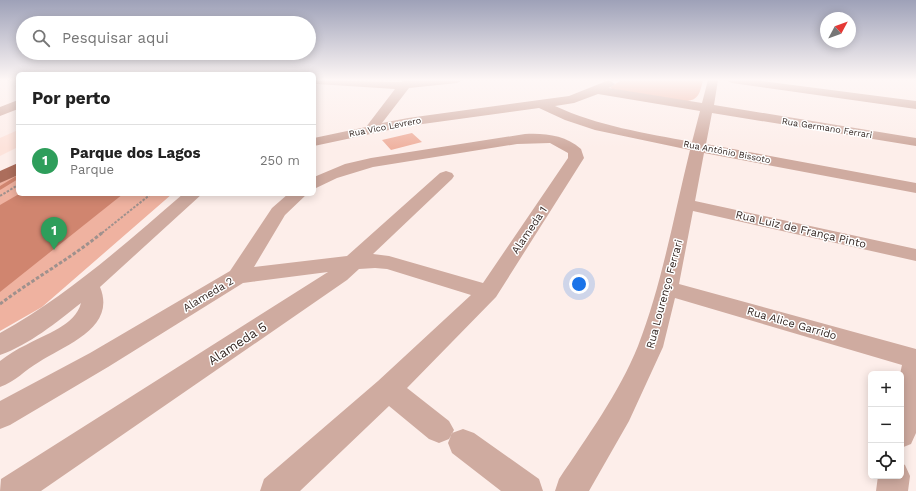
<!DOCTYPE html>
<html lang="pt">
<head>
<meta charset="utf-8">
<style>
	:root { --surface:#fff; --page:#f6f6f6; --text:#222; --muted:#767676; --line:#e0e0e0; --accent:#a73f20 }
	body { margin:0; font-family:"Work Sans",sans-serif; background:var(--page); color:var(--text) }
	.controls { position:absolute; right:12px; bottom:12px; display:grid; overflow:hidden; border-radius:6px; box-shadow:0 2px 10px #0003 }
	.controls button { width:36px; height:36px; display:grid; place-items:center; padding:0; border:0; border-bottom:1px solid var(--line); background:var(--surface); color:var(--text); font:20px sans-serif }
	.compass { position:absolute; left:820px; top:12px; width:36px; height:36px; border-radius:50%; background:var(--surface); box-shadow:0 2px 10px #0003; rotate:49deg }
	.you { position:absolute; left:579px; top:284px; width:14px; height:14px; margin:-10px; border:3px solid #fff; border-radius:50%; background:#1a73e8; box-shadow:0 0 0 6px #1a73e833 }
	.badge { display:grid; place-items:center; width:26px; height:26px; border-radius:50%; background:var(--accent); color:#fff; font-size:13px; font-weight:700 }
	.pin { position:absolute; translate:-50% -33px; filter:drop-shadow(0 1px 2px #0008) }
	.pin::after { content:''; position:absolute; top:21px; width:14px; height:12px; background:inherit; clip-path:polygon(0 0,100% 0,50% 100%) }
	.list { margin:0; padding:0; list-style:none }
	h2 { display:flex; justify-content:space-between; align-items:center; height:52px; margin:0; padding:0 16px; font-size:17px }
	h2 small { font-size:13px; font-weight:400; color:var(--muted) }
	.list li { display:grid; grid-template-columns:26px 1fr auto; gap:12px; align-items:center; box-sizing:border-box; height:72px; padding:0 16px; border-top:1px solid var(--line) }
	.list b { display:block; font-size:15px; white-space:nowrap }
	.list p { margin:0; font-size:13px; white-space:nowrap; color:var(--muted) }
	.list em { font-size:13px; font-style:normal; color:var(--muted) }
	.icon { flex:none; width:22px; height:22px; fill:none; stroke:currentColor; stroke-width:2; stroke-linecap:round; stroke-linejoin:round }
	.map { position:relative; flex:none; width:916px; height:491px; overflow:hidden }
	.search { position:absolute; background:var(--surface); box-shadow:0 2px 10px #0003; left:16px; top:16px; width:300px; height:44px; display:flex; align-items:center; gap:10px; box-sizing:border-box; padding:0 14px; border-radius:22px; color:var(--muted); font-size:15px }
	.panel { position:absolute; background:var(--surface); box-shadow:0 2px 10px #0003; left:16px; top:72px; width:300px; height:124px; border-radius:6px }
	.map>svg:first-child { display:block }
</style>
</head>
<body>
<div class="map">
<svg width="916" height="491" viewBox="0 0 916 491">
	<rect width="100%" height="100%" fill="#fdeeea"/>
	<path fill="#fde3db" d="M18,130V147L0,156V138Z"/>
	<path fill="#efb2a0" d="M622,80H703C700,92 699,101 685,101L612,89L610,87Z
		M412,133L422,142L391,150L382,140Z
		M18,173V194H172L42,307L0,331V183Z"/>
	<path fill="#d0856f" d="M19,194H123L0,292V205Z"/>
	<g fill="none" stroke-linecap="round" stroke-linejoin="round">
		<path stroke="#d0856f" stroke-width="3.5" d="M0,188L18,177"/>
		<path stroke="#9f918d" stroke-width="2" stroke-dasharray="2.5 1.5" stroke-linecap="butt" d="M0,196L18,185
			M102,233L151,194"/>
		<path stroke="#9f918d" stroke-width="3" stroke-dasharray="3.5 2" stroke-linecap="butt" d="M0,304C33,279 70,259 103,232"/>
		<path fill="#cfaba0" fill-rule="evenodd" d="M314,80L391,82H402L403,80H463L457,83L409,88L382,123L408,118L569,96L609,80L615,84L609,88L702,103L708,80H718L714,105L916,138V146L712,113L706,144L916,183V193L704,153L695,201L916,249V261L693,211L679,284L916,349V433L911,444L901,448L900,374L902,365L675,298L663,347L629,421L589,491H555L559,479C587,437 619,393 638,346C662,284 674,215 690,150L595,130L565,120L539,108L408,126L314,146V138L366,127L395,89L317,84H314ZM598,94L700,111L692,142C645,133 598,126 555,106L574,103Z
			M726,80H754L916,101V109L732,83Z
			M18,100V109L0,116V107Z
			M525,134C545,133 565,135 581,149L584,158L496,297L407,388L449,421L454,430L449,439L439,443L429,439L389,406L300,491H260L264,479L378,381L471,295L387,269L375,268L359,269L347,280L41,491H0L1,479L328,272L243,283L108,367L10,425L0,429V401L90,353L230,271L272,208L288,194H307L285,215L254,267L347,256L440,173L446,171L452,173L454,176L452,179L373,254L389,256L483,283L568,158V153L550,143L517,144L373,167L337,178L314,189V177L345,164L371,158Z
			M183,194H202L100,287C117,328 65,345 39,362C25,370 15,382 0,387V361C8,355 17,349 26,345C45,334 75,326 81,303C57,322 29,345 0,355V333C67,296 125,244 183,194Z
			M463,429L474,433L539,479L543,491H501L452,453L448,443L452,433Z
			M901,463L905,465L910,476L908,491H876L878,476H901Z"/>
		<path fill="#ac6e5c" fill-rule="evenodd" d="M18,163V175L0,183V171Z"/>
	</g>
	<linearGradient id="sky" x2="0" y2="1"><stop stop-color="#9ea1b8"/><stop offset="0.54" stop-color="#fef7f6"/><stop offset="1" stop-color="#fef7f6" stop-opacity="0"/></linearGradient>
	<rect width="916" height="148" fill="url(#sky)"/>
	<g text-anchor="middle" stroke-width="3" stroke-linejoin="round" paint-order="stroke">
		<g font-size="9" fill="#332622" stroke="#fff">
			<text transform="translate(385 127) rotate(-11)" y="3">Rua Vico Levrero</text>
			<text transform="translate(827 128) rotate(9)" y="3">Rua Germano Ferrari</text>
			<text transform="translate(727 152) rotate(11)" y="3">Rua Antônio Bissoto</text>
		</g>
		<g font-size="11" fill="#332622" stroke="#fff">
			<text transform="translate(801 229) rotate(13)" y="4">Rua Luiz de França Pinto</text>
			<text transform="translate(529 230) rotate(-56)" y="4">Alameda 1</text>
			<text transform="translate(208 294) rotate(-31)" y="4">Alameda 2</text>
			<text transform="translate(664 294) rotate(-75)" y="4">Rua Lourenço Ferrari</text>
			<text transform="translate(792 323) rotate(16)" y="4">Rua Alice Garrido</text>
		</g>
		<g font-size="13" fill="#332622" stroke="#fff">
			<text transform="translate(237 343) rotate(-33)" y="5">Alameda 5</text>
		</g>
	</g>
</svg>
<div class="controls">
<button>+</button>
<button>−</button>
<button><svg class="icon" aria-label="locate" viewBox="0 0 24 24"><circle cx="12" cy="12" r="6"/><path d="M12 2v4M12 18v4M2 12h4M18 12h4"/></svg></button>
</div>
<svg class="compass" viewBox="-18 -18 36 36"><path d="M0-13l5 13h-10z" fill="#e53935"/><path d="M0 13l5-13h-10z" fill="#767676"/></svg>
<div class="you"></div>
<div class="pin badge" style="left:54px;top:250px;background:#2e9e5b">1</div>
<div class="search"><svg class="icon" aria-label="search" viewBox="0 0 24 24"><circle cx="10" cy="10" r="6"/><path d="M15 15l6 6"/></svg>Pesquisar aqui</div>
<section class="panel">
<h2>Por perto<small></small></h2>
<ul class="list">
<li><span class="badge" style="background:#2e9e5b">1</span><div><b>Parque dos Lagos</b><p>Parque</p></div><em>250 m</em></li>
</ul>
</section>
</div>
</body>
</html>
